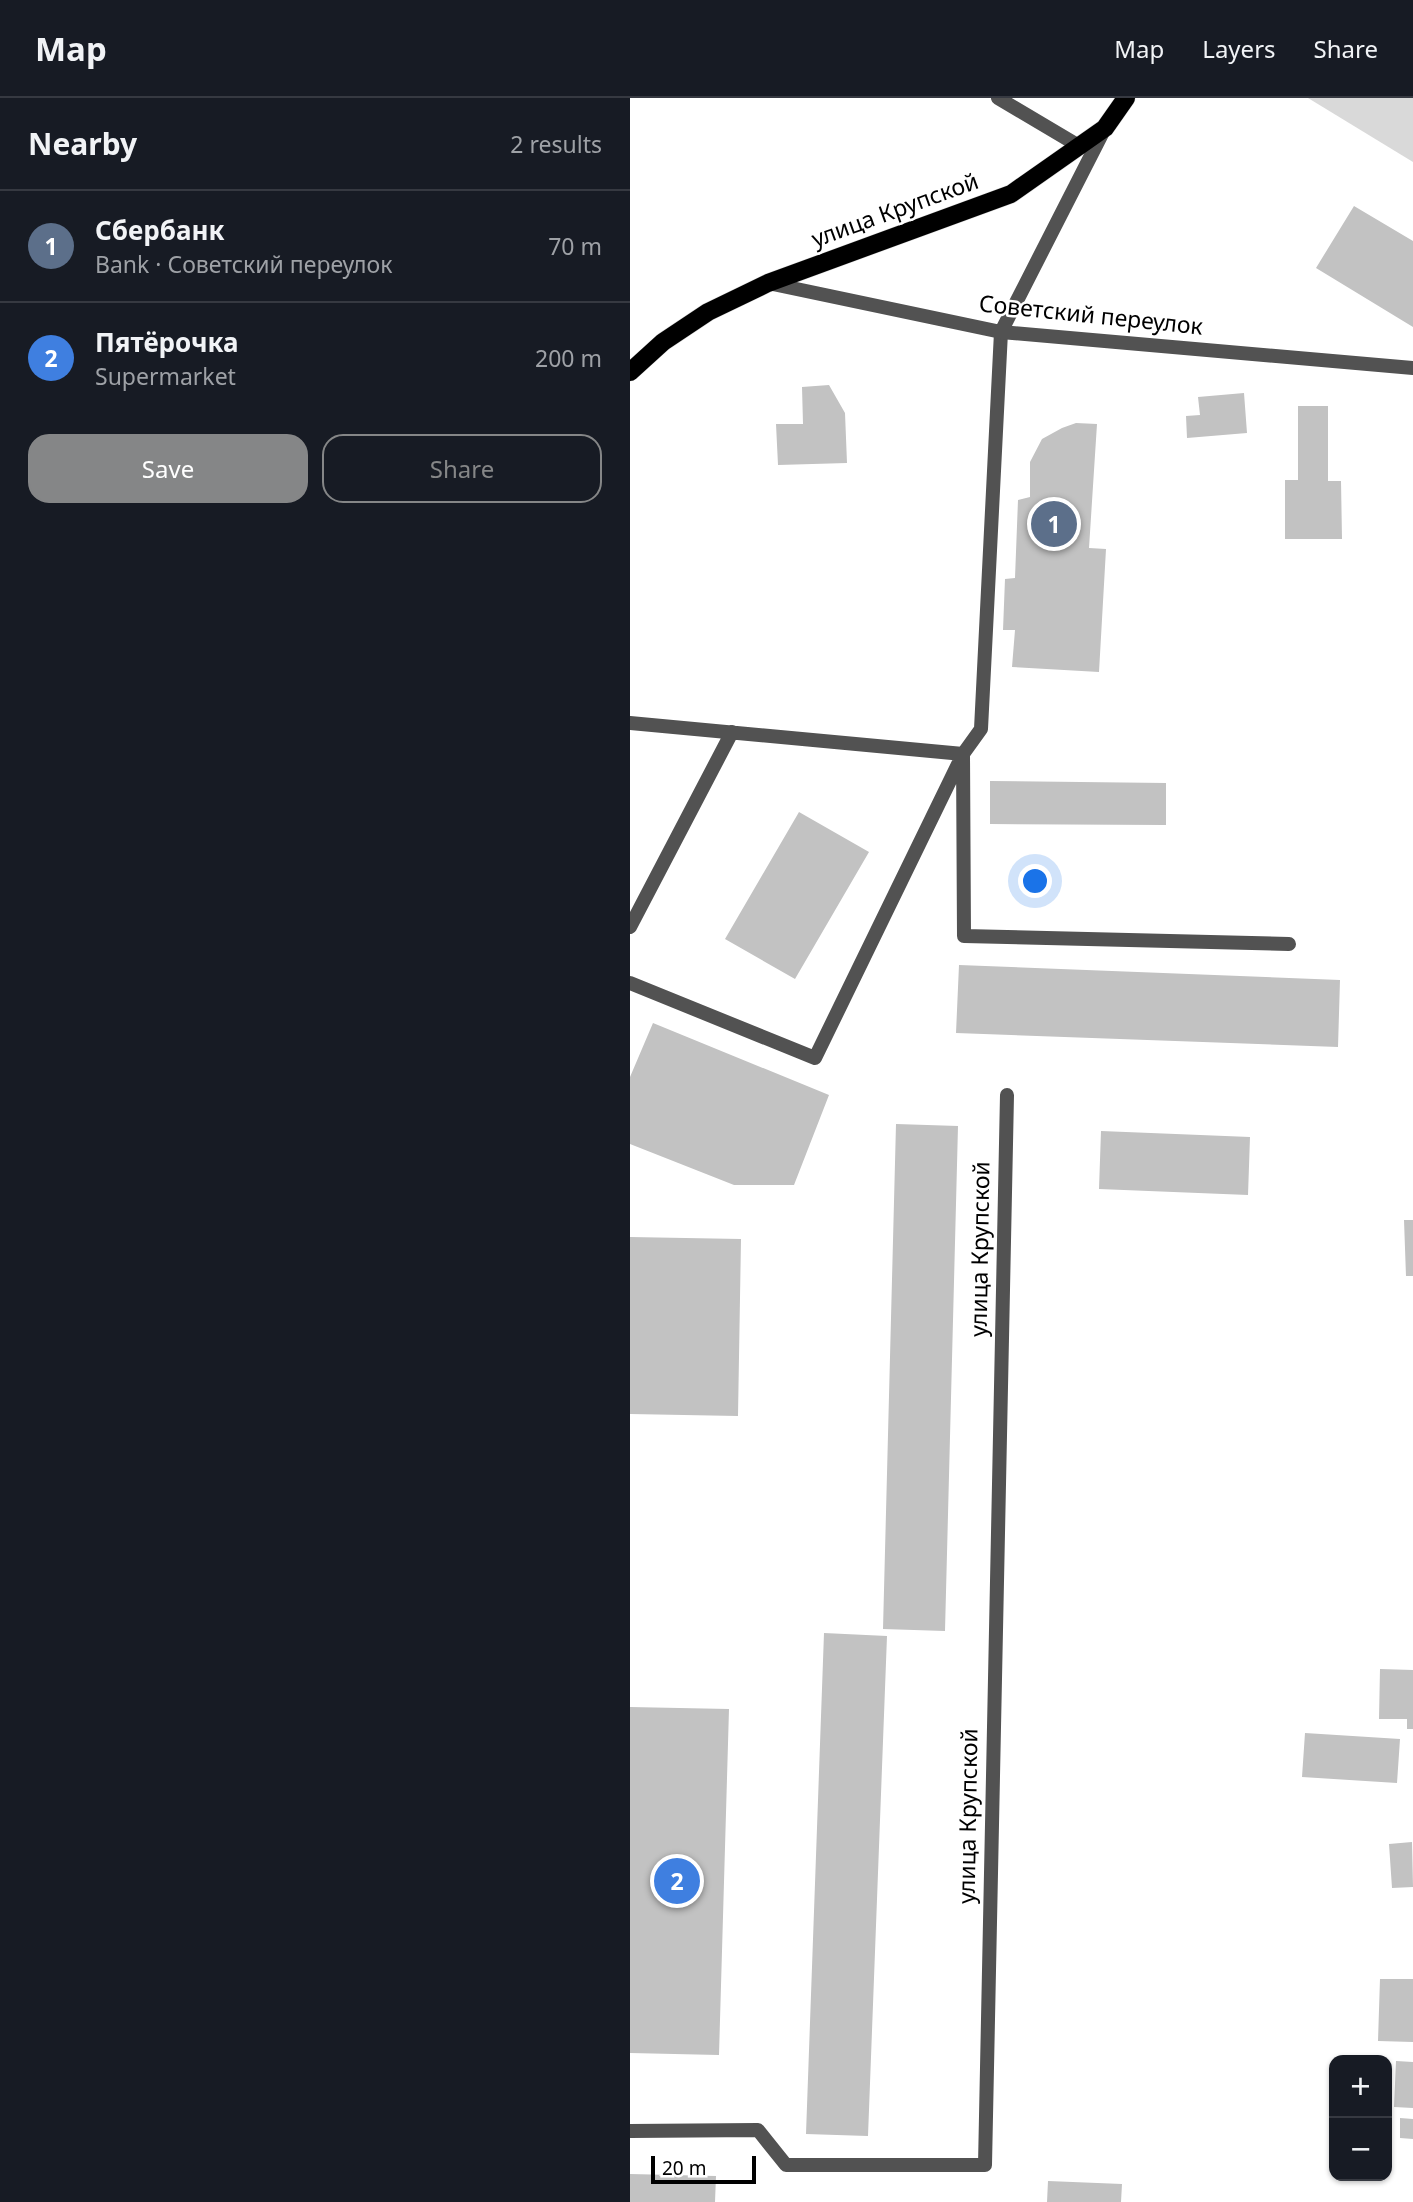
<!DOCTYPE html>
<html lang="en">
<head>
<meta charset="utf-8">
<style>
	:root { --surface:#171b24; --page:#20242c; --text:#f1f3f6; --muted:#9ea1a6; --line:#363941; --accent:#858687 }
	body { margin:0; font-family:"Noto Sans",sans-serif; background:var(--page); color:var(--text) }
	.controls { position:absolute; right:21px; bottom:21px; display:grid; overflow:hidden; border-radius:14px; box-shadow:0 2px 5px #0004 }
	.controls button { width:63px; height:63px; display:grid; place-items:center; padding:0; border:0; border-bottom:2px solid var(--line); background:var(--surface); color:var(--text); font:35px sans-serif }
	.scale { position:absolute; left:21px; bottom:18px; width:105px; box-sizing:border-box; padding-left:7px; border:4px solid #000; border-top:0; font-size:19px; line-height:24px; white-space:nowrap; color:#000; -webkit-text-stroke:5px #fff; paint-order:stroke }
	.you { position:absolute; left:406px; top:784px; width:24px; height:24px; margin:-18px; border:5px solid #fff; border-radius:50%; background:#1a73e8; box-shadow:0 0 0 10px #1a73e833 }
	.badge { display:grid; place-items:center; width:46px; height:46px; border-radius:50%; background:var(--accent); color:#fff; font-size:23px; font-weight:700 }
	.pin { position:absolute; translate:-50% -50%; border:4px solid #fff; box-shadow:0 2px 7px #0006 }
	.list { margin:0; padding:0; list-style:none }
	h2 { display:flex; justify-content:space-between; align-items:center; height:91px; margin:0; padding:0 28px; font-size:30px }
	h2 small { font-size:23px; font-weight:400; color:var(--muted) }
	.list li { display:grid; grid-template-columns:46px 1fr auto; gap:21px; align-items:center; box-sizing:border-box; height:112px; padding:0 28px; border-top:2px solid var(--line) }
	.list b { display:block; font-size:26px; white-space:nowrap }
	.list p { margin:0; font-size:23px; white-space:nowrap; color:var(--muted) }
	.list em { font-size:23px; font-style:normal; color:var(--muted) }
	.actions { display:flex; gap:14px; padding:21px 28px }
	.actions a { flex:1; padding:16px 0; border:2px solid var(--accent); border-radius:21px; text-align:center; font-size:24px; color:var(--accent) }
	.actions .main { background:var(--accent); color:#fff }
	.map { position:relative; flex:none; width:783px; height:2104px; overflow:hidden }
	header { display:flex; align-items:center; gap:42px; box-sizing:border-box; height:98px; padding:0 35px; background:var(--surface); border-bottom:2px solid var(--line) }
	header strong { font-size:33px }
	nav { display:flex; gap:38px; margin-inline-start:auto; font-size:24px }
	main { display:flex }
	aside { flex:1; background:var(--surface) }
	.map>svg:first-child { display:block }
</style>
</head>
<body>
<header>
<strong>Map</strong>
<nav><a>Map</a><a>Layers</a><a>Share</a></nav>
</header>
<main>
<aside>
<h2>Nearby<small>2 results</small></h2>
<ul class="list">
<li><span class="badge" style="background:#5c6f8a">1</span><div><b>Сбербанк</b><p>Bank · Советский переулок</p></div><em>70 m</em></li>
<li><span class="badge" style="background:#3f7fe0">2</span><div><b>Пятёрочка</b><p>Supermarket</p></div><em>200 m</em></li>
</ul>
<div class="actions"><a class="main">Save</a><a>Share</a></div>
</aside>
<div class="map">
<svg width="783" height="2104" viewBox="0 0 783 2104">
	<rect width="100%" height="100%" fill="#fff"/>
	<path fill="#d9d9d9" d="M678,0H783V64Z"/>
	<path fill="#c2c2c2" d="M724,108L783,143V229L686,170Z
		M199,287L215,315L217,365L148,367L146,326H173L172,289Z
		M614,295L617,335L557,340L556,318L570,317L568,299Z
		M668,308H698V383H711L712,441H655V382H668Z
		M446,325L467,326L459,450L476,451L469,574L382,569L385,532H373L375,481L385,480L388,402L400,399V364L412,341L432,330Z
		M360,683L536,685V727L360,726Z
		M169,714L239,754L165,881L95,841Z
		M329,867L710,882L708,949L326,935Z
		M23,925L199,997L164,1087H104L0,1046V979Z
		M266,1026L328,1028L315,1533L253,1531Z
		M471,1033L620,1039L618,1097L469,1091Z
		M774,1122H783V1178H776Z
		M0,1139L111,1141L108,1318L0,1316Z
		M194,1535L257,1538L238,2038L176,2036Z
		M750,1571L783,1572V1631H777V1621H749Z
		M0,1609L99,1611L89,1957L0,1955Z
		M675,1635L770,1641L767,1685L672,1679Z
		M782,1744L783,1789L762,1790L759,1746Z
		M750,1881H783V1944L748,1943Z
		M766,1963L783,1964V2010L764,2009Z
		M770,2020L783,2021V2041L770,2040Z
		M0,2076L86,2078L85,2104H0Z
		M418,2083L492,2086L491,2104H417Z"/>
	<g fill="none" stroke-linecap="round" stroke-linejoin="round">
		<g stroke="#dbdbdb" stroke-width="19">
			<path id="primary" d="M0,274L33,244L78,214L138,185L381,96L475,30L496,0"/>
		</g>
		<path stroke="#525252" stroke-width="14" d="M368,0L449,48
			M0,625L333,656L334,838L659,846
			M0,829L102,634
			M0,885L185,960L333,656L351,631L371,234
			M0,2033L128,2032L156,2067H355L377,997"/>
		<path stroke="#525252" stroke-width="14" d="M138,185L371,234L783,270
			M371,234L475,30"/>
		<use href="#primary" stroke="#000" stroke-width="18"/>
	</g>
	<g text-anchor="middle" stroke-width="5" stroke-linejoin="round" paint-order="stroke">
		<g font-size="23" fill="#000" stroke="#fff">
			<text transform="translate(265 112) rotate(-20)" y="8">улица Крупской</text>
			<text transform="translate(461 217) rotate(6)" y="8">Советский переулок</text>
			<text transform="translate(350 1151) rotate(-89)" y="8">улица Крупской</text>
			<text transform="translate(338 1718) rotate(-89)" y="8">улица Крупской</text>
		</g>
	</g>
</svg>
<div class="controls">
<button>+</button>
<button>−</button>
</div>
<div class="scale">20 m</div>
<div class="you"></div>
<div class="pin badge" style="left:424px;top:426px;background:#5c6f8a">1</div>
<div class="pin badge" style="left:47px;top:1783px;background:#3f7fe0">2</div>
</div>
</main>
</body>
</html>
